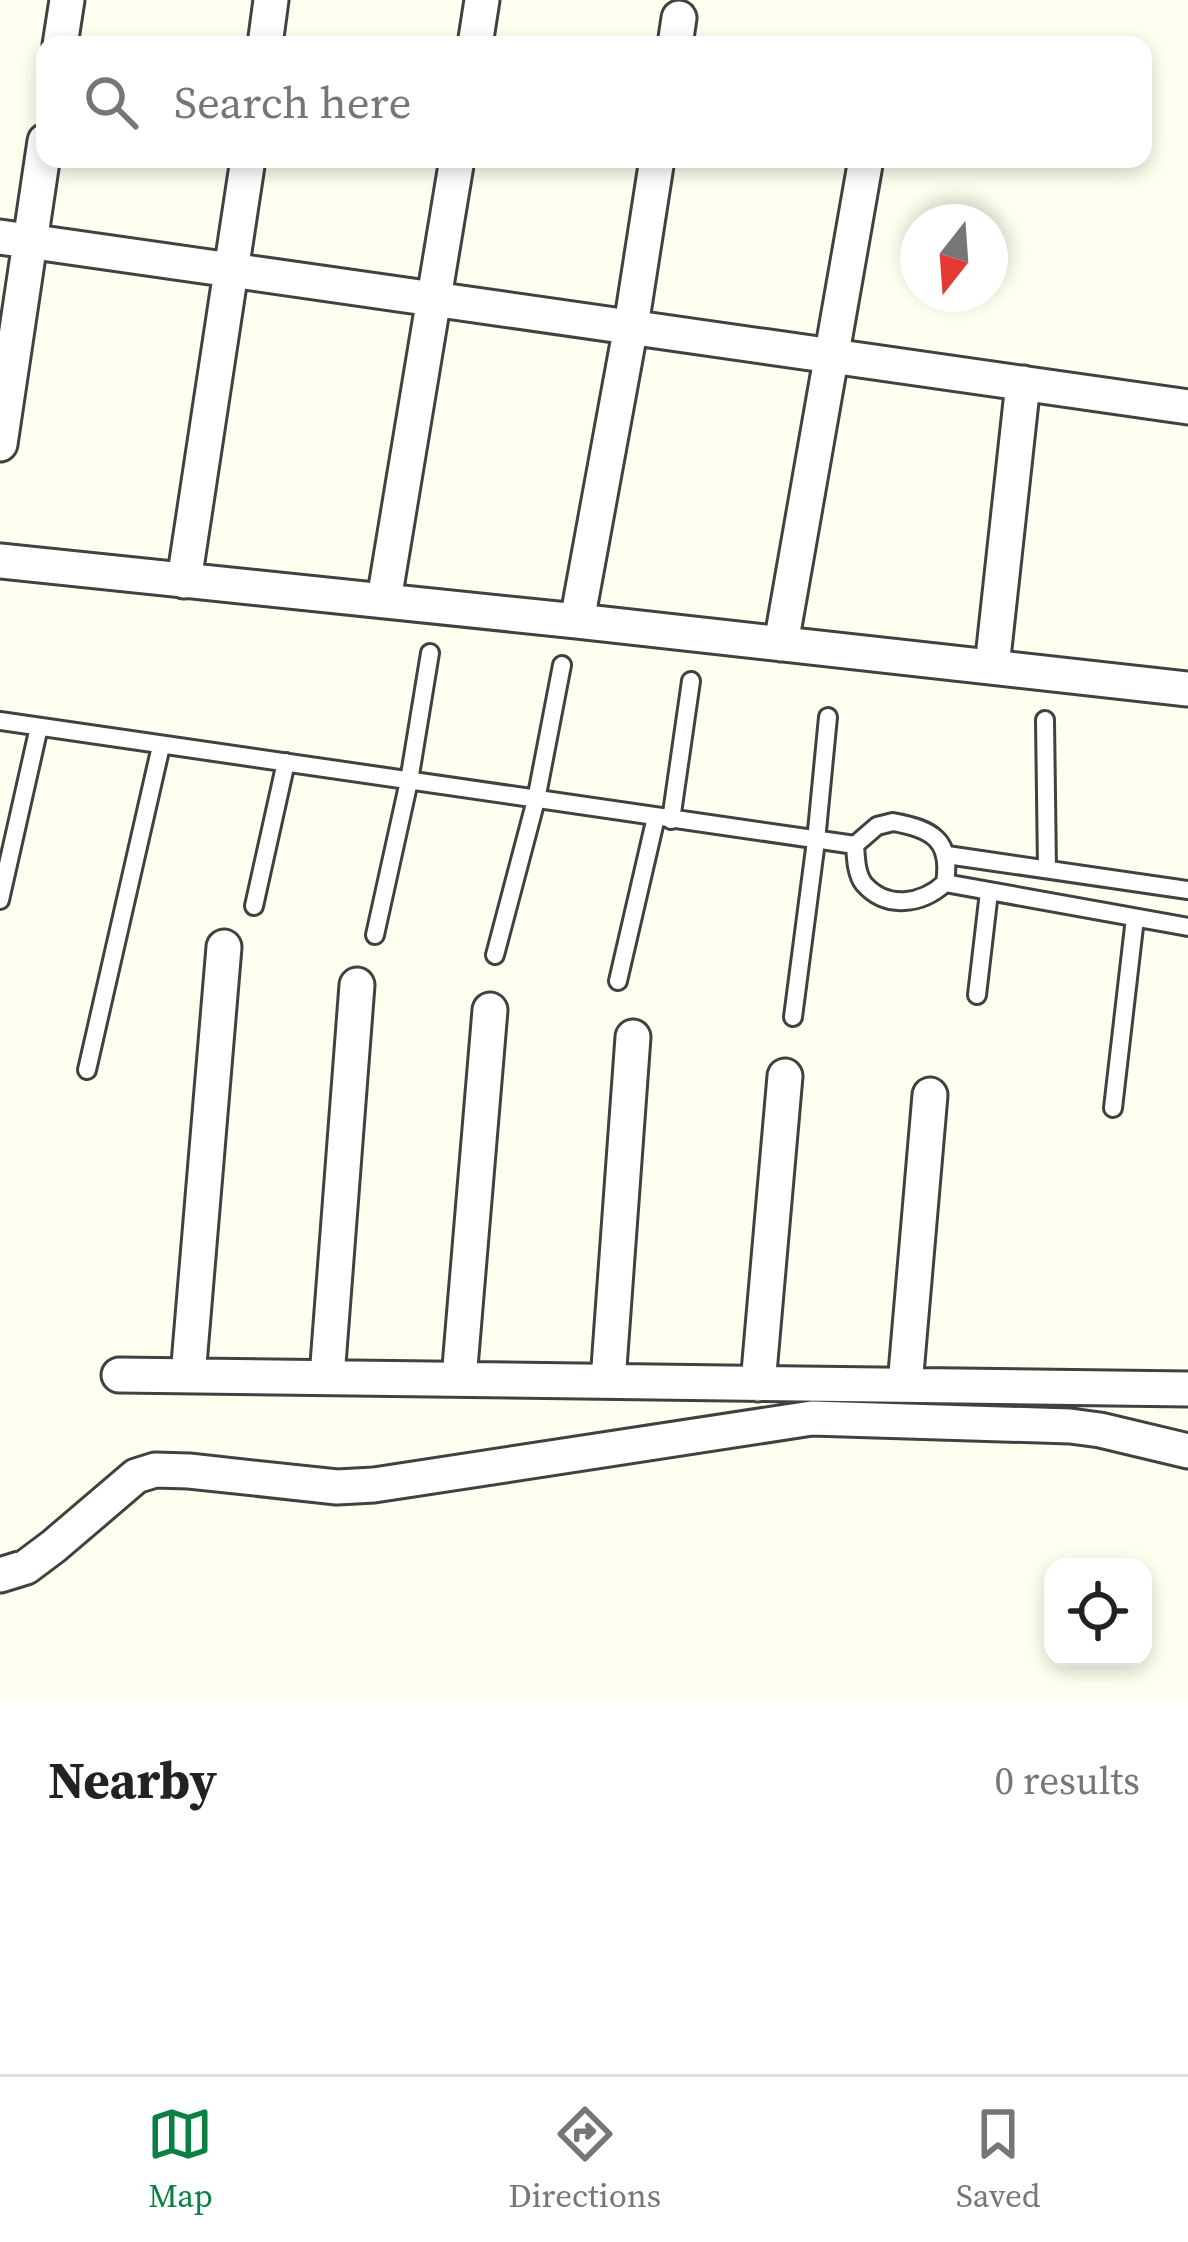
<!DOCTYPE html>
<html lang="en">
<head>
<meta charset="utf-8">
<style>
	:root { --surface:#fff; --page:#f6f6f6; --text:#222; --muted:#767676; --line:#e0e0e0; --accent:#0b8043 }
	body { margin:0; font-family:"Source Serif 4",serif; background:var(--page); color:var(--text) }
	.controls { position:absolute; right:36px; bottom:36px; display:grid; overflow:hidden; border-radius:24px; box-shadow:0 6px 18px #0003 }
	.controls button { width:108px; height:108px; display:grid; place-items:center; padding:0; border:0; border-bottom:3px solid var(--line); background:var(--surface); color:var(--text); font:60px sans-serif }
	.compass { position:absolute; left:900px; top:204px; width:108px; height:108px; border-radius:50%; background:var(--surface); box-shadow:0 6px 18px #0003; rotate:197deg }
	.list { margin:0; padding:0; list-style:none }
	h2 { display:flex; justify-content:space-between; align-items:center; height:156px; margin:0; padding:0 48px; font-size:51px }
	h2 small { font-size:39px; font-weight:400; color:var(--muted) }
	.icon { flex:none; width:66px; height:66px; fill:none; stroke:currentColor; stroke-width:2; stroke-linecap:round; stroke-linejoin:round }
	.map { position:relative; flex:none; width:1188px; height:1702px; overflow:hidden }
	.search { position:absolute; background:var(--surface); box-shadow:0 6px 18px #0003; left:36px; right:36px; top:36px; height:132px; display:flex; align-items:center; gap:30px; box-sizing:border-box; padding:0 42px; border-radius:24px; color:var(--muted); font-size:45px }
	.sheet { height:372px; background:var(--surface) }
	nav { display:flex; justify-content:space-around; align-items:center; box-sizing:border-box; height:168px; border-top:3px solid var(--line); background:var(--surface); font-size:33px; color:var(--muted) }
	nav a { display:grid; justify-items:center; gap:6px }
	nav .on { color:var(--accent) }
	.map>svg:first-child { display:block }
</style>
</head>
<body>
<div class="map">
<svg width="1188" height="1702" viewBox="0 0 1188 1702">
	<rect width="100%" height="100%" fill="#ffffef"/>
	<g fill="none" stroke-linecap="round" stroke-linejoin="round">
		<g stroke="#414141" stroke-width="22">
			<path id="lane" d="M1045,720L1047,869
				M0,721L855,845
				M671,820L691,681
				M893,822C932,829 952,840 945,883C922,904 887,910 864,884C856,874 856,858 855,845L877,826Z
				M947,855L1188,890
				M945,883L1188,927
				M0,900L39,727
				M254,906L286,762
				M375,935L409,781L430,653
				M495,955L536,800L562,665
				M618,981L656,817
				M977,995L989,892
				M793,1017L816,841L828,717
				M87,1070L161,746
				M1113,1108L1135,918"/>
		</g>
		<g stroke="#414141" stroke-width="39">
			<path id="street" d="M60,45L67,0
				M265,45L271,0
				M475,45L482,0
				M675,45L679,18
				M0,237L1188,407
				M0,444L45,141
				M0,561L577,621L1188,689
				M184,581L248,159
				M384,600L457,159
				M577,621L631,326L657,159
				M781,644L866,159
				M992,667L1023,383
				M119,1375L1188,1389
				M188,1376L224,947
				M327,1377L357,985
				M459,1379L490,1010
				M608,1381L633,1037
				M758,1384L785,1076
				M905,1385L930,1095
				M0,1575L26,1567L54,1546L136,1476L155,1470L189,1471L337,1487L374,1485L812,1418L1070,1426L1100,1430L1188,1451"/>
		</g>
		<use href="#lane" stroke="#fff" stroke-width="16"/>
		<use href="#street" stroke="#fff" stroke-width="33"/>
	</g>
</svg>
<div class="controls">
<button><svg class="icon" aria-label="locate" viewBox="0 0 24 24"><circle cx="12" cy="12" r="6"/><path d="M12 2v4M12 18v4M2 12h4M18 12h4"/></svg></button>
</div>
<svg class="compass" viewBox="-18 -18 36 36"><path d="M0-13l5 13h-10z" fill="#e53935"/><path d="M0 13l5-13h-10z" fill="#767676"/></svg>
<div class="search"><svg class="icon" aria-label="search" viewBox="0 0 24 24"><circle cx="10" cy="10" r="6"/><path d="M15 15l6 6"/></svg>Search here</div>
</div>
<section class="sheet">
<h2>Nearby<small>0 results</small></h2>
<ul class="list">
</ul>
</section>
<nav>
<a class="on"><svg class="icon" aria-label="map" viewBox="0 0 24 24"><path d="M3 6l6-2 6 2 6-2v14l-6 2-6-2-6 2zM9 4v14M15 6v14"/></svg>Map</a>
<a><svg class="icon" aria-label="directions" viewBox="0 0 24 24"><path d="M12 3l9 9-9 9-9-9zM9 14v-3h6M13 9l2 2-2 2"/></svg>Directions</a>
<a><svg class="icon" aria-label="saved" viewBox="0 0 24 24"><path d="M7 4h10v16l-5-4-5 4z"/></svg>Saved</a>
</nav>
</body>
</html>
